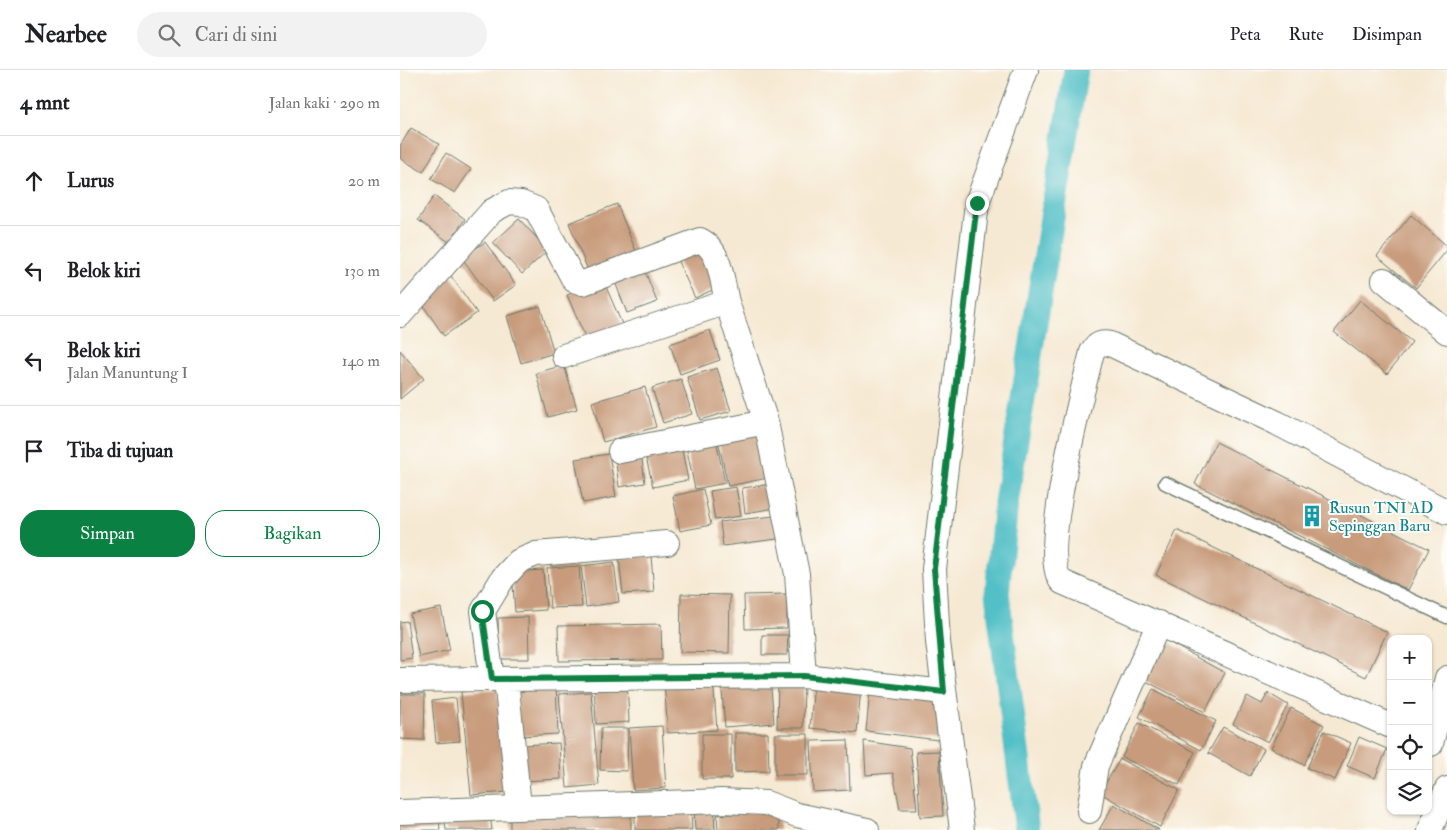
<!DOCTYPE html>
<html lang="id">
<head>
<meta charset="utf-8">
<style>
	:root { --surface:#fff; --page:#f2f2f2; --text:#202124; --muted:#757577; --line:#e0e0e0; --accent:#0b8043 }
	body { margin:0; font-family:"IM FELL Double Pica",serif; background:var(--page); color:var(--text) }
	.controls { position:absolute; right:15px; bottom:15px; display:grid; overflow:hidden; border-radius:10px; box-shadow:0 1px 4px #0004 }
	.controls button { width:45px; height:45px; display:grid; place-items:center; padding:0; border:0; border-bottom:1px solid var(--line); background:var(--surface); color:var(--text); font:25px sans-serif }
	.stop { position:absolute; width:15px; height:15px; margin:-11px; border:4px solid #0b8043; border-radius:50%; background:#fff }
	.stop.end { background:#0b8043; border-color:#fff; box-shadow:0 1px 5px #0008 }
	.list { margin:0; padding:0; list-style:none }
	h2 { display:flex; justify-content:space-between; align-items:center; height:65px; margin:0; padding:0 20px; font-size:21px }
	h2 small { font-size:16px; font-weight:400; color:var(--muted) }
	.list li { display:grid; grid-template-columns:32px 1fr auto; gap:15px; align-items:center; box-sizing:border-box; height:90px; padding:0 20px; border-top:1px solid var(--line) }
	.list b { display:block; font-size:19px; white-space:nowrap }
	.list p { margin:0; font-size:16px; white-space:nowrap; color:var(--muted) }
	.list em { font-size:16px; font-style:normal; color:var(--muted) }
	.actions { display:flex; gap:10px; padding:15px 20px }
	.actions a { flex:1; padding:11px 0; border:1px solid var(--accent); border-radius:20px; text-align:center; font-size:18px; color:var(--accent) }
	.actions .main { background:var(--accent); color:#fff }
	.icon { flex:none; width:28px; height:28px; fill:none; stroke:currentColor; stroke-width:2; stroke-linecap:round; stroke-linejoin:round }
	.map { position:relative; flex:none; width:1047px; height:760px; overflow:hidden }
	header { display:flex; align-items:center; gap:30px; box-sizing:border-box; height:70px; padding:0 25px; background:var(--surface); border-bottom:1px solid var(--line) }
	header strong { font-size:24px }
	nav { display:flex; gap:28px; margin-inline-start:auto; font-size:18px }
	.search { width:350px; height:45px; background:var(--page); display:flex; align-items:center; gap:12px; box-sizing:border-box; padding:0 18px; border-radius:28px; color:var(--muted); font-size:19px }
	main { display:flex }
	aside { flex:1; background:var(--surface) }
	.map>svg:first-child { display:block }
</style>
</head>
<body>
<header>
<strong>Nearbee</strong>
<div class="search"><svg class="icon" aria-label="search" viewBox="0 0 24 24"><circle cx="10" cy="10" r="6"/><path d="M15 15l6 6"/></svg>Cari di sini</div>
<nav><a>Peta</a><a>Rute</a><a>Disimpan</a></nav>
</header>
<main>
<aside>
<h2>4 mnt<small>Jalan kaki · 290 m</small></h2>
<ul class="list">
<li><svg class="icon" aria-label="ahead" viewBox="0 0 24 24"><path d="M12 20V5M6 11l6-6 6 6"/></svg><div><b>Lurus</b></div><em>20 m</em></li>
<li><svg class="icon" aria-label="left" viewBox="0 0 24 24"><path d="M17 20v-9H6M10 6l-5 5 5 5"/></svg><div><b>Belok kiri</b></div><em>130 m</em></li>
<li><svg class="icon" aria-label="left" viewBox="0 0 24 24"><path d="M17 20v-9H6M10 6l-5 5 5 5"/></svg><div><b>Belok kiri</b><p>Jalan Manuntung I</p></div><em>140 m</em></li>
<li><svg class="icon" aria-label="arrive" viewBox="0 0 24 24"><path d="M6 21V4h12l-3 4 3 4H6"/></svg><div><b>Tiba di tujuan</b></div></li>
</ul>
<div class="actions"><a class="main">Simpan</a><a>Bagikan</a></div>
</aside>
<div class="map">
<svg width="1047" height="760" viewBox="0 0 1047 760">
	<rect width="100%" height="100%" fill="#fdfcf7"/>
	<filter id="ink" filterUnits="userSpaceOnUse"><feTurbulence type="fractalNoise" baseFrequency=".02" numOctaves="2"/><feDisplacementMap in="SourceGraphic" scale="10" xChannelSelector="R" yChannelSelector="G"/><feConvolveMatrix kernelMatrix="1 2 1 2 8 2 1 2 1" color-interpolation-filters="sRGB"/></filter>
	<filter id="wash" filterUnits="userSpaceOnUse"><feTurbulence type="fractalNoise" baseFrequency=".0096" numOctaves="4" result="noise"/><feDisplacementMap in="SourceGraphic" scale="20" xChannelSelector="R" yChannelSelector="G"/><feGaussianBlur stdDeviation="1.12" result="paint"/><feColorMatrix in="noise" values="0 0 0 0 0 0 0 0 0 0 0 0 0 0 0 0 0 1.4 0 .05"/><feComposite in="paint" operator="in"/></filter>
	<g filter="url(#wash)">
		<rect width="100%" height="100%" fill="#f6e9d3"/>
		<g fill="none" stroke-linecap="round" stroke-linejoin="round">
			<path stroke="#52c0c7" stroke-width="25" d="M627,760L597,523L606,433L676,0"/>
		</g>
		<g id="blocks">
			<path fill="#c89b7c" d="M11,58L39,74L23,102L0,88V76Z
				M46,83L71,99L55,123L31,109Z
				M34,126L65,149L49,172L18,150Z
				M217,134L237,184L189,203L169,153Z
				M1011,145L1047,176V180L1016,218L977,186Z
				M119,149L148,180L122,204L93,173Z
				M85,172L116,215L93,231L62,188Z
				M299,174L319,217L295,228L275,185Z
				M245,201L257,232L227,243L215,212Z
				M51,206L77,243L44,266L18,228Z
				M203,210L222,254L186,269L167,225Z
				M960,230L1012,272L987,304L934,262Z
				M140,236L154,283L121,293L107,246Z
				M310,260L320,290L280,304L270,274Z
				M0,280L24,309L0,329Z
				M164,295L177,339L148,347L136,303Z
				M317,298L331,341L300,350L287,307Z
				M281,309L292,344L263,353L252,318Z
				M245,317L256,357L203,372L192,332Z
				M358,362L368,408L328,416L318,370Z
				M315,365L325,413L295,419L285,371Z
				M816,372L1029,479L1008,520L795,414Z
				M281,375L288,410L253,417L245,383Z
				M241,381L245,413L219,417L215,385Z
				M209,384L216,427L183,433L175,389Z
				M372,414L376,438L345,443L342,418Z
				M336,417L341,446L315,450L310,421Z
				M303,419L311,455L280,461L273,426Z
				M374,446L377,469L323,476L320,452Z
				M777,460L987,562L966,607L756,505Z
				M251,486L254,522L223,524L219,489Z
				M214,492L219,532L186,537L181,496Z
				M179,496L182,537L150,538L147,498Z
				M143,500L146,540L115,542L112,502Z
				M281,524L330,525L329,583L280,582Z
				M387,524V558L345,559L344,525Z
				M41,538L50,580L19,587L10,544Z
				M128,547L129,589H99L98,548Z
				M7,551L12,588L0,590V552Z
				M261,554L262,590L159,591L158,556Z
				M362,565H388L387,585H362Z
				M763,569L825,603L805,642L742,609Z
				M370,607L374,653L325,657L321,610Z
				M227,609L229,652L196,654L194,610Z
				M313,609L317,660L268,663L264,612Z
				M378,611H404L403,658H377Z
				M156,613L158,664L119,666L117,615Z
				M414,613L461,617L457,663L410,658Z
				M97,619L108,722L71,725L61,622Z
				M753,619L816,651L801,680L739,647Z
				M470,621L542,630L538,670L466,661Z
				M191,622L199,715L167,718L159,624Z
				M868,623L888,635L868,672L833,654L847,626L862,634Z
				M0,624H25L24,670L0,669Z
				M56,628L60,671L36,673L32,631Z
				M891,638L924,655L904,695L871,678Z
				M739,653L795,682L779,715L722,687Z
				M262,656L266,718L233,720L229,658Z
				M823,657L864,679L850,706L808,683Z
				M201,658H228L227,701L200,700Z
				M924,661L951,673L935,710L907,698Z
				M335,663H368L369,701L335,702Z
				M302,664H331V709H302Z
				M375,664H408V705H375Z
				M959,667L987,679L975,708L947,696Z
				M448,670L450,720L413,722L411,671Z
				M464,671L510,678L517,739H500L493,703L466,705Z
				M159,673L161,709L123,711L122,675Z
				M539,681L543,746L520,747L516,682Z
				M720,689L779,720L760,757L700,723Z
				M714,734L759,760H699Z
				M314,739L315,760H295L294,740Z
				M378,741L379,760H318L317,745Z
				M235,742L291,743L292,760H235Z
				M90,745L92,760H46L45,750Z
				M231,745V760H110V747Z
				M39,749L40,760H0V753Z"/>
		</g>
	</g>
	<g filter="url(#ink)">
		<use href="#blocks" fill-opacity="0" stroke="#6a796c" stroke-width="1"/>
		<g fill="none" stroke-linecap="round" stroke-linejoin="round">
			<g stroke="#6a796c" stroke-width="15">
				<path id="lane" d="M765,413L1047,547"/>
			</g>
			<g stroke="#6a796c" stroke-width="26">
				<path id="street" d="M984,210L1047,262
					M0,245L92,141L109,132L121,133L136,139L174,210L183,213L300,170C321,180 322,212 327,232
					M164,286L327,232L366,352L397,504L404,606
					M220,381L366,352
					M92,609L83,541L103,508L119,491L136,484L267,473
					M106,609L119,736
					M0,610L404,606L544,622
					M991,656L662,512C638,487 683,320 692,282C697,274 701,272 710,274L877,353L1047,442
					M1031,674L1047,608
					M689,741L696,696L759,553
					M0,742L322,731L366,733L397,745L467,760
					M562,760L538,572L534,499L577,133L626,0
					M1030,760L1047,719"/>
			</g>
			<use href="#lane" stroke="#fff" stroke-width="12"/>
			<use href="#street" stroke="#fff" stroke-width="24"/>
		</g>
	</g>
	<g fill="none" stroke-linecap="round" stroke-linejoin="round" filter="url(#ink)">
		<path stroke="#0b8043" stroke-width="6" d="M82,541L92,609L404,606L544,622L534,499L577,133"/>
	</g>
	<defs>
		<g id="building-bare" transform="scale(1.725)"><path d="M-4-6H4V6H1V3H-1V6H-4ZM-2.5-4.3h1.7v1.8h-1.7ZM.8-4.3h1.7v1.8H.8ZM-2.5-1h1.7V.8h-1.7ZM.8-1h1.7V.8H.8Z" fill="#0f9aa8" stroke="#fdfcf7" stroke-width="2.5" paint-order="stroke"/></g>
	</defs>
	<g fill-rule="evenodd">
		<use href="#building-bare" x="912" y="446"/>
	</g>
	<g text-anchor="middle" stroke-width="4" stroke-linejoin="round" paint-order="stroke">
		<g font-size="16" fill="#0d838f" stroke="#fdfcf7" text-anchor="start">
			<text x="929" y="443">Rusun TNI AD<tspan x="929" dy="18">Sepinggan Baru</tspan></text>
		</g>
	</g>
</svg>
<div class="controls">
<button>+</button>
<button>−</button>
<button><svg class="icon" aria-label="locate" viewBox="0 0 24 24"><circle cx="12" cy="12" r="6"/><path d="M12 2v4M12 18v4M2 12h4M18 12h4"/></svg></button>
<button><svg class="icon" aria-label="layers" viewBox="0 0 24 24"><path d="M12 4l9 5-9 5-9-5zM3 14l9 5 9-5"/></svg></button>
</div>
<div class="stop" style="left:82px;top:541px"></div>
<div class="stop end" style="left:577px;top:133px"></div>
</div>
</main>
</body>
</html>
